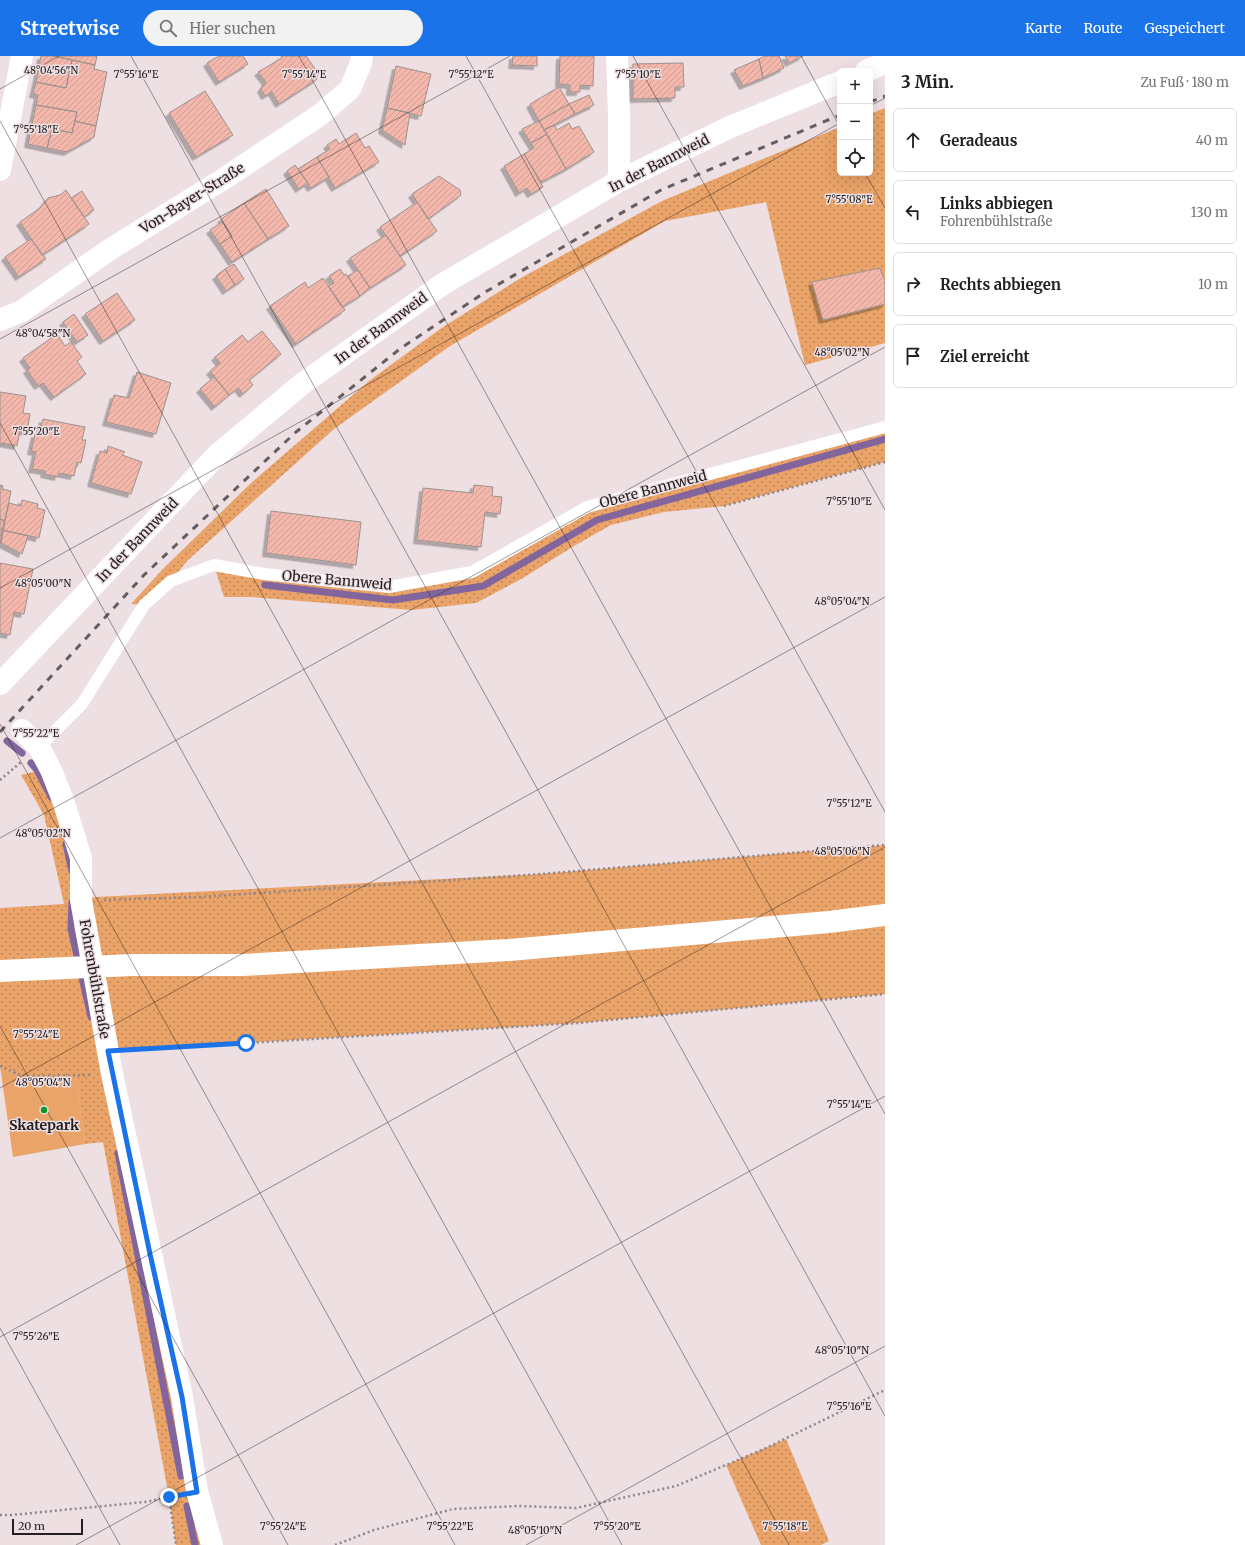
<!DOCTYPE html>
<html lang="de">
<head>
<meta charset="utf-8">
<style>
	:root { --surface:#fff; --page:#f2f2f2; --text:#202124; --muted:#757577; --line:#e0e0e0; --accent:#1a73e8 }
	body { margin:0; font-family:Merriweather,serif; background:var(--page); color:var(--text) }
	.controls { position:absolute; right:12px; top:12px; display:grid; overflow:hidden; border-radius:6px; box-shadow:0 4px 16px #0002 }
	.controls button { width:36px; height:36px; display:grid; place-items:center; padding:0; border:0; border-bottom:1px solid var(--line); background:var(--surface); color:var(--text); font:20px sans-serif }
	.scale { position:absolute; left:12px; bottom:10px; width:71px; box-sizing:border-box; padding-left:4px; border:2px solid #252021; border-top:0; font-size:11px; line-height:14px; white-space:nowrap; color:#252021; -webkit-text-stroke:3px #eddfe2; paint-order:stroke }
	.stop { position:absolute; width:12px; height:12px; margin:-9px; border:3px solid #1a73e8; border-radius:50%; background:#fff }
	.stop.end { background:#1a73e8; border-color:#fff; box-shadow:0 1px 4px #0008 }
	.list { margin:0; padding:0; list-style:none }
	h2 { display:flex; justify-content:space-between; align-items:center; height:52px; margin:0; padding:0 16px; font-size:17px }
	h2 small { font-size:13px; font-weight:400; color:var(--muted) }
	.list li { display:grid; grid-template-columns:26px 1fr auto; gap:12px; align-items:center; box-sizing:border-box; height:64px; margin:0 8px 8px; padding:0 8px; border:1px solid var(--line); border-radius:6px }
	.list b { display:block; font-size:15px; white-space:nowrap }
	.list p { margin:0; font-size:13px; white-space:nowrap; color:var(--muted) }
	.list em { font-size:13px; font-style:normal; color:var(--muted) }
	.icon { flex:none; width:22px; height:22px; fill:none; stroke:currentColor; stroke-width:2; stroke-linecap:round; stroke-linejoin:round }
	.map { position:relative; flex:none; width:885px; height:1489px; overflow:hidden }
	header { display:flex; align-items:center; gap:24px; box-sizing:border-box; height:56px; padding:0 20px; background:var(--accent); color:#fff }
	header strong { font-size:19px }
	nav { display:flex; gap:22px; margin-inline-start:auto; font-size:14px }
	.search { width:280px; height:36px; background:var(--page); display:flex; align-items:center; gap:10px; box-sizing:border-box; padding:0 14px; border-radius:22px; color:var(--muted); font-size:15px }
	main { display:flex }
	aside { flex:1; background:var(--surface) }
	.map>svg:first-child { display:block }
</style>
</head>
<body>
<header>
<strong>Streetwise</strong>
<div class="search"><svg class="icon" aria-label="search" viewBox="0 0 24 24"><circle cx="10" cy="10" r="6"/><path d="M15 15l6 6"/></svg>Hier suchen</div>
<nav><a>Karte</a><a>Route</a><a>Gespeichert</a></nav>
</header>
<main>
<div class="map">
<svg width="885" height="1489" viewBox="0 0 885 1489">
	<defs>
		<pattern id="grass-dots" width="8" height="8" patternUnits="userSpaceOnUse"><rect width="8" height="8" fill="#eaa368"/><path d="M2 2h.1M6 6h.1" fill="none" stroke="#bd8455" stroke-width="1.8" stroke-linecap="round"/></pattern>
		<pattern id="building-hatch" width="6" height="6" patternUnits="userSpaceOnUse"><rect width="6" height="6" fill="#f3b7ab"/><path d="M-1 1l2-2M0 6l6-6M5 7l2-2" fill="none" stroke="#d09d93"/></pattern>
		<filter id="shadow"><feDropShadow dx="-3.5" dy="3.5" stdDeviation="0" flood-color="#0004"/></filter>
	</defs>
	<rect width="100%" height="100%" fill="#eddfe2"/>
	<path fill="url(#grass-dots)" d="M885,52V287L805,309L766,146L665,165L450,290L334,373L187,505L171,525L144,549L131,548L161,515L251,427L369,325L440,273L519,223L662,145L840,71V117H870V58Z
		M885,371V406L724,450L664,456L611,469L574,490L523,522L476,547L411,554L252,541H224L214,509L389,531L472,516L587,451Z
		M46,713L82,844L96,841L541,818L885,789V938L578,967L108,995L206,1489H176L169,1441L103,1086L85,1088L77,1020H22L0,1010V852L64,848L44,759L21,719Z
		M786,1383L829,1485L821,1489H761L726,1409Z"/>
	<path fill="#eaa368" d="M0,1010L22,1020L77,1019L85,1088L13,1101Z"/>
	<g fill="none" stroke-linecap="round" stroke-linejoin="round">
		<path stroke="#81659c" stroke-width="7" d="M265,529L393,544L483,530L597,464L885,383
			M7,685L22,697
			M31,707L37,714L51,741
			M66,788L72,815
			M72,846L71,873L91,961
			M118,1097L181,1420
			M187,1450L195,1489"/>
	</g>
	<path fill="url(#building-hatch)" stroke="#9d918e" filter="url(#shadow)" d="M41,0H54L72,4L66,32L36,26Z
		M54,0H97L95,9Z
		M219,0H243L248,8L219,26L207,7Z
		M281,0H306L318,17L316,24L279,48L272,36L265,40L261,33L266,26L258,16L282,2Z
		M513,0H537V10L512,9Z
		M560,0H594L593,30L580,29V36H570V29L559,28Z
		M765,0H779L784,12L763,22L759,3Z
		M785,0H803L789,7Z
		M759,3L763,22L743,30L734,14Z
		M72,4L95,9L94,13L107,16L96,70L75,65L77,56L36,49L38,39L33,38L36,26L66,32Z
		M683,7L684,31H675V42L633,43V8Z
		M396,10L431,18L421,60L387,52Z
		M559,31L569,48L539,65L530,48Z
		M205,35L233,79L196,101L169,57Z
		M589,39L594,49L575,58L569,48Z
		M569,48L575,58L544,74L539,65Z
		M36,49L77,56L72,77L32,68Z
		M387,52L410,57L405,89L382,74Z
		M75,65L96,70L94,81L67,96L47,92L52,73L72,77Z
		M539,65L547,78L531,87L522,73Z
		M569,67L572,73L579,70L594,96L566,113L544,74L554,69L557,74Z
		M32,68L52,73L47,92L28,88Z
		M356,77L365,92L369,90L379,106L335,132L317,101L330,93L327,89L336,83L339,88Z
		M547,78L566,113L541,126L524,98L534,92L531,87Z
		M524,98L543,131L531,138L527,132L519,137L504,110Z
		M317,101L329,121L311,132L298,113Z
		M295,109L308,127L299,133L287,115Z
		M439,120L460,134L461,139L428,163L412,138Z
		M266,133L289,170L268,183L244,147Z
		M66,134L89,168L42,199L20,166L40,152L48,142L60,139Z
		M82,135L94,154L84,161L71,142Z
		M417,146L437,175L400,200L380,171Z
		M244,147L268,183L232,206L220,188L232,180L221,163Z
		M222,166L232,180L220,188L210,174Z
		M386,179L406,209L370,232L350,202Z
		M31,183L46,203L19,221L5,201Z
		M234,208L244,223L235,229L225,213Z
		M880,212L885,225V248L823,264L812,226Z
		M225,213L235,229L226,235L216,220Z
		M340,213L344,219L346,218L360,240L342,251L328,230L334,227L329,220Z
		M358,214L370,232L360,240L348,220Z
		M323,222L345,254L296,288L270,250L305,226L308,232Z
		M117,237L135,264L103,285L85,258Z
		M74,258L88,279L77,286L63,266Z
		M262,275L281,298L249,324L253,329L243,338L238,332L229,339L210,315L220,307L215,301L242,279L248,286Z
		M57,278L65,290L71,286L82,301L77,305L86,318L54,341L43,327L38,330L27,314L30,312L23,302Z
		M137,316L171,327L156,378L106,366L114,339L129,342Z
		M214,321L229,339L215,351L200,333Z
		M0,336L26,340L23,357L30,358L27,376L20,375L17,390L2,387L1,389H0Z
		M43,363L85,371L82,384H86L81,407L77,406L74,420L59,417L58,421L44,418L45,415L32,413L36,396L31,395L35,378L39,379Z
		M108,390L125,396L122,399L142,406L131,438L91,427L100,395L107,397Z
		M0,429L3,430L2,433L11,435L5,465L0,463Z
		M474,429L493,431L492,440L502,441L500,458L485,456L481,491L417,484L423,432L473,437Z
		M22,444L38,448L37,452L45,454L39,482L2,474L9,447L21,450Z
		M271,455L361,466L356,509L266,497Z
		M0,463L5,465L1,487L0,486Z
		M2,474L28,480L22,498L1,487Z
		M0,507L33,513L24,558L14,556L10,579L0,577Z"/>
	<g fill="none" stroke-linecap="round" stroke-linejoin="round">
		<path stroke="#908689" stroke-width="2.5" stroke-dasharray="2 3" stroke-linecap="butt" d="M724,450L885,406
			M0,724L21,706
			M104,844L200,841L541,818L885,789
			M132,994L578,967L885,938
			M0,1010L22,1020L90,1019
			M169,1441L176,1489
			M0,1459H11L145,1446L175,1440
			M335,1489L374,1474L453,1453L519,1450L576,1452L676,1430L764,1393L885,1334"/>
		<path stroke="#fff" stroke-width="12" d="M39,691L82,648L144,549L171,525L214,509L264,518L389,531L472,516L587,451L885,371"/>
		<path stroke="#fff" stroke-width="22" d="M617,0L619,57V125
			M866,15L885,7
			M0,114L22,0
			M0,264L22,255L109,194L222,124L320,59L350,33L361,7L362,0
			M0,628L217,399L302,328L443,228L619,125L730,71L840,26
			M22,674L39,691L51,714L63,744L81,802V844L112,1018L182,1341L197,1435L212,1489"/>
		<path stroke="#fff" stroke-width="22" d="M0,915L132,909H243L509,894L829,866L885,859"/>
		<path stroke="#655d5f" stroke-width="3" stroke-dasharray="7 7" stroke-linecap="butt" d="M870,46L885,40
			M0,676L144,519L296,376L401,292L487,235L661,134L840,59"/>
	</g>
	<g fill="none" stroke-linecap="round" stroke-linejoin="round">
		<path stroke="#1a73e8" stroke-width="5" d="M169,1441L197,1436L182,1341L150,1198L108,995L246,987"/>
	</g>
	<path fill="none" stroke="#252021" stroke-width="1" stroke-opacity="0.45" d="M131,0L885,1360M299,0L885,1058M466,0L885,756M633,0L885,454M801,0L840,71M0,33L59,0M870,50L885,42M0,65L789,1489M865,117L885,152M0,283L510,0M0,367L622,1489M0,532L840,67M0,668L455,1489M0,782L885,291M0,970L288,1489M0,1032L885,541M0,1272L120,1489M0,1281L885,791M76,1489L885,1040M526,1489L885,1290"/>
	<circle fill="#139427" stroke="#eddfe2" stroke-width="1.5" cx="44" cy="1054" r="4"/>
	<g text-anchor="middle" stroke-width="3" stroke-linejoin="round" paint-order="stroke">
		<g font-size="14" fill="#252021" stroke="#eddfe2">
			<text transform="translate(659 107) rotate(-27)" y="5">In der Bannweid</text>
			<text transform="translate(192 142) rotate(-32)" y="5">Von-Bayer-Straße</text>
			<text transform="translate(381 272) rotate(-36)" y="5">In der Bannweid</text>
			<text transform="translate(653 433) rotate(-15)" y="5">Obere Bannweid</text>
			<text transform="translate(137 484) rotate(-46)" y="5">In der Bannweid</text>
			<text transform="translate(337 524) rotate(5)" y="5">Obere Bannweid</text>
			<text transform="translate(95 923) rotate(80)" y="5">Fohrenbühlstraße</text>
		</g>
		<g font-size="14" font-weight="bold" fill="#252021" stroke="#eddfe2">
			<text x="44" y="1074">Skatepark</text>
		</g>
	</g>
	<g font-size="10" text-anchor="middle" fill="#252021" stroke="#eddfe2" stroke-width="3" stroke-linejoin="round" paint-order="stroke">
		<text x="51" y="18">48°04'56"N</text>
		<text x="136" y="22">7°55'16"E</text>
		<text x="304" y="22">7°55'14"E</text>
		<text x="471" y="22">7°55'12"E</text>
		<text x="638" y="22">7°55'10"E</text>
		<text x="36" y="77">7°55'18"E</text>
		<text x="849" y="147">7°55'08"E</text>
		<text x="43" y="281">48°04'58"N</text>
		<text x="842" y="300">48°05'02"N</text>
		<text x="36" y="379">7°55'20"E</text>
		<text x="849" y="449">7°55'10"E</text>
		<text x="43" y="531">48°05'00"N</text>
		<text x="842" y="549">48°05'04"N</text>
		<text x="36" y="681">7°55'22"E</text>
		<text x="849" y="751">7°55'12"E</text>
		<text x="43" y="781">48°05'02"N</text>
		<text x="842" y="799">48°05'06"N</text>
		<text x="36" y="982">7°55'24"E</text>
		<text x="43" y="1030">48°05'04"N</text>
		<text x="849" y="1052">7°55'14"E</text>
		<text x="36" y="1284">7°55'26"E</text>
		<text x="842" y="1298">48°05'10"N</text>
		<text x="849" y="1354">7°55'16"E</text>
		<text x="283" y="1474">7°55'24"E</text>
		<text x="450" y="1474">7°55'22"E</text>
		<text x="617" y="1474">7°55'20"E</text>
		<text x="785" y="1474">7°55'18"E</text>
		<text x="535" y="1478">48°05'10"N</text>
	</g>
</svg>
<div class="controls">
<button>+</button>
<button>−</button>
<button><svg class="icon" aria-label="locate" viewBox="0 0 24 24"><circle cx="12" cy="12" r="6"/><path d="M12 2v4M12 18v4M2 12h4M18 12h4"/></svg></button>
</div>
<div class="scale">20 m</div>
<div class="stop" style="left:246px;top:987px"></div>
<div class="stop end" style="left:169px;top:1441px"></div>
</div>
<aside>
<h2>3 Min.<small>Zu Fuß · 180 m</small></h2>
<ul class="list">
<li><svg class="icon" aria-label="ahead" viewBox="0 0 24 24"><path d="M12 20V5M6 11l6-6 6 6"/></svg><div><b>Geradeaus</b></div><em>40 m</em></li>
<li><svg class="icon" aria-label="left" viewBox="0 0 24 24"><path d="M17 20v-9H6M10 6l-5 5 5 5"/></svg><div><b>Links abbiegen</b><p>Fohrenbühlstraße</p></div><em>130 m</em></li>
<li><svg class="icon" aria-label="right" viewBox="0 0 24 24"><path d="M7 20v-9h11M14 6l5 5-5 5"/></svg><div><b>Rechts abbiegen</b></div><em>10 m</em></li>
<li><svg class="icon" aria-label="arrive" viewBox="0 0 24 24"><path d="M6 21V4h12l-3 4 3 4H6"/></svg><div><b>Ziel erreicht</b></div></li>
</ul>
</aside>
</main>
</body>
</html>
